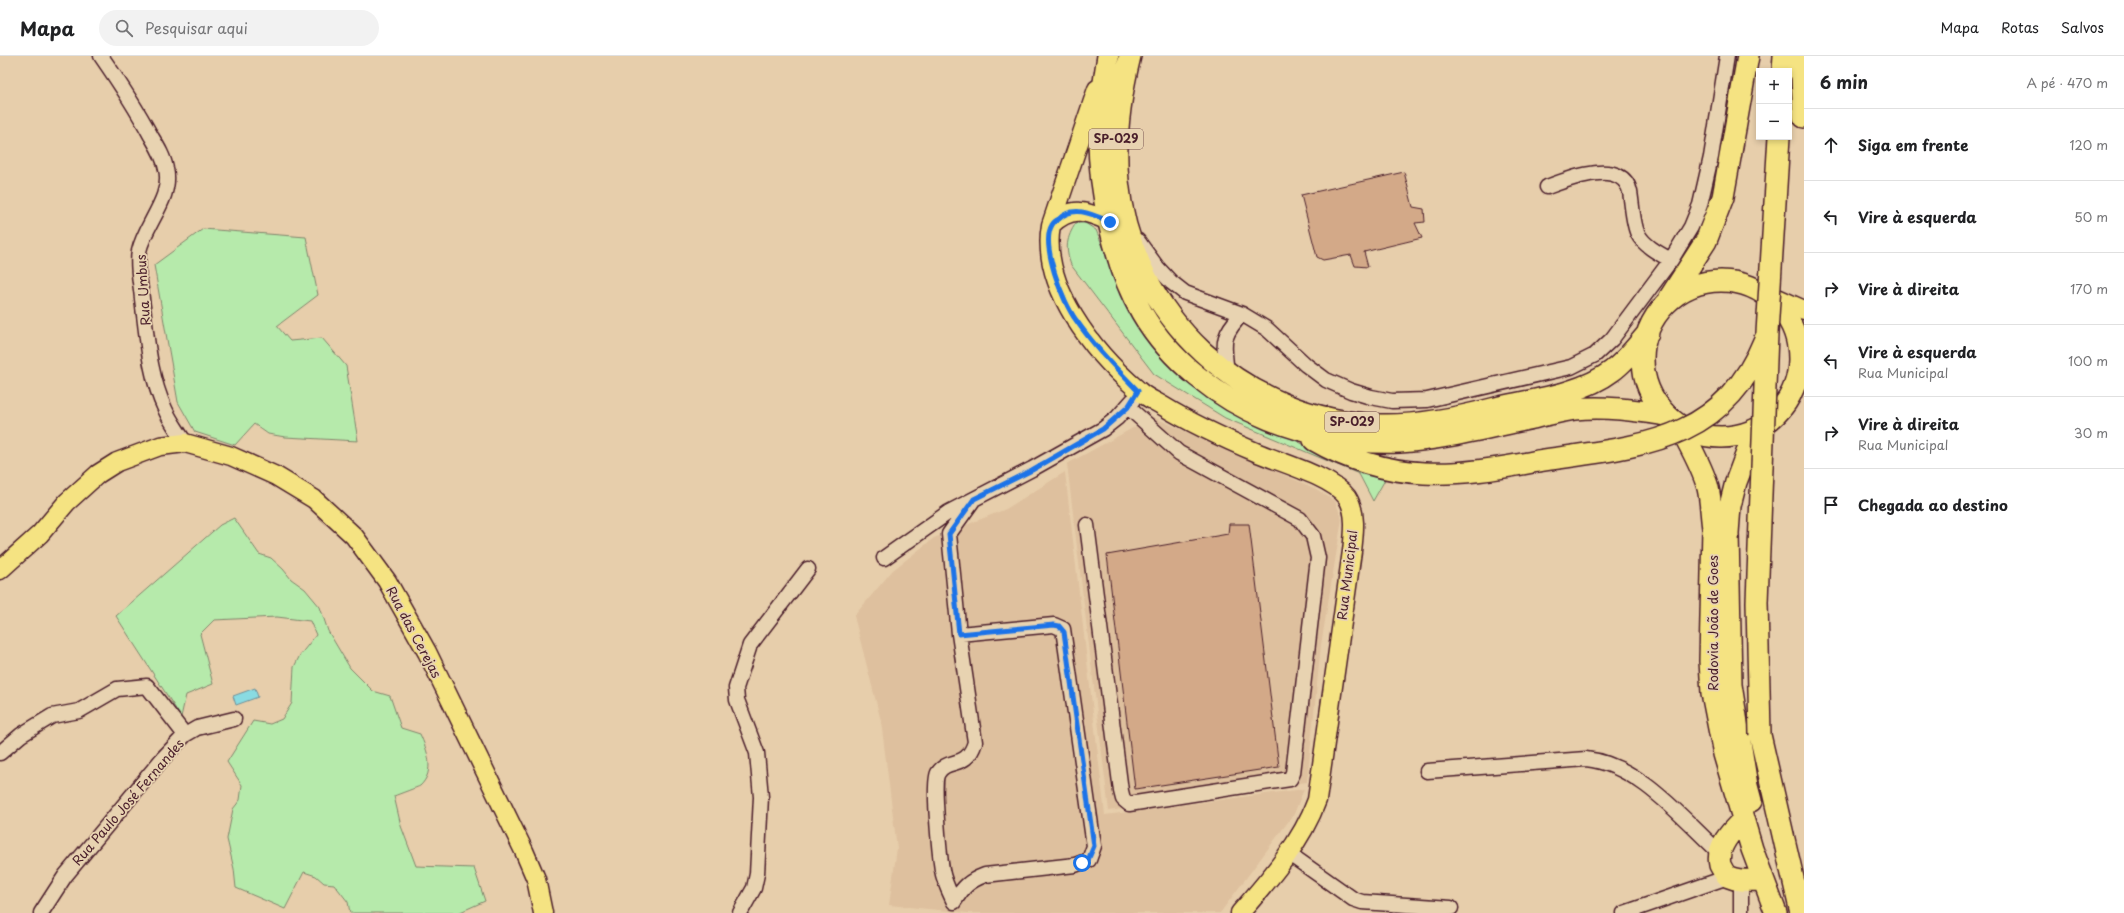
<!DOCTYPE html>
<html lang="pt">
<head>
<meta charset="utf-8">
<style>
	:root { --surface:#fff; --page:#f2f2f2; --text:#202124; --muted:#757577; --line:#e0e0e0 }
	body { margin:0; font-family:"Playpen Sans",sans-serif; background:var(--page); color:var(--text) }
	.controls { position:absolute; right:12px; top:12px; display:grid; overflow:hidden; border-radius:0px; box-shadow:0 2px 6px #0003 }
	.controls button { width:36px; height:36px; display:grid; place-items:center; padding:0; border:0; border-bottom:1px solid var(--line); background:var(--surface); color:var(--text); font:20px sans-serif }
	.stop { position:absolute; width:12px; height:12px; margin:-9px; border:3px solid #1a73e8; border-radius:50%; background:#fff }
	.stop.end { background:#1a73e8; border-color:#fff; box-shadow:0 1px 4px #0008 }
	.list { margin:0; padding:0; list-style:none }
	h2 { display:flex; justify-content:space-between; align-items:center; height:52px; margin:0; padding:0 16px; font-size:17px }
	h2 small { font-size:13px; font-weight:400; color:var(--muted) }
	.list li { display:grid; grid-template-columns:26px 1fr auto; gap:12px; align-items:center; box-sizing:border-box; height:72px; padding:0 16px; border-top:1px solid var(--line) }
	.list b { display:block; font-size:15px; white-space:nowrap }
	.list p { margin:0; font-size:13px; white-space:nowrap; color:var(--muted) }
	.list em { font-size:13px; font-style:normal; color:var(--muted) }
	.icon { flex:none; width:22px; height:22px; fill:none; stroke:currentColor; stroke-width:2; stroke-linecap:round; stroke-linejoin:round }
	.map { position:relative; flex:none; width:1804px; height:857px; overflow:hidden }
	header { display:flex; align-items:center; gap:24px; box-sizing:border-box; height:56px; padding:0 20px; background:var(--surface); border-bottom:1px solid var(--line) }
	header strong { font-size:19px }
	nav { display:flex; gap:22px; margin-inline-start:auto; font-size:14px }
	.search { width:280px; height:36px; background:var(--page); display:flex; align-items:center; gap:10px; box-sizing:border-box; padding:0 14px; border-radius:22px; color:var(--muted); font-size:15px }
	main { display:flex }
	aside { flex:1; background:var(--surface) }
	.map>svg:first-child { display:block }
</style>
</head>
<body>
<header>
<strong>Mapa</strong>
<div class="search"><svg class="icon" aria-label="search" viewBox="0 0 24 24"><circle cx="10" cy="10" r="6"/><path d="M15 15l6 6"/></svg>Pesquisar aqui</div>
<nav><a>Mapa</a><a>Rotas</a><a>Salvos</a></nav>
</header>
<main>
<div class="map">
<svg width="1804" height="857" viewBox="0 0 1804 857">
	<rect width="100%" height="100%" fill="#e7ceab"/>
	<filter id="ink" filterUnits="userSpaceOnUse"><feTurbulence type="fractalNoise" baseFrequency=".025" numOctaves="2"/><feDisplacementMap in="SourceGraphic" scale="8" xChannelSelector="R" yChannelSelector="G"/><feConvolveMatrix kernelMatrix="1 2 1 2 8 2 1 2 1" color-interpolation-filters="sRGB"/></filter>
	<g filter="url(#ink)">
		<path fill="#dec09e" d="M1153,361L1316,433L1335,445L1342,463L1321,589L1307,726L1109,755L1067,408Z
			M1065,416L1105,759L1304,733L1294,758L1220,857H968L889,849L897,792L881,665L854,560L893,514L934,482L1006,453Z"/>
		<path fill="#b6eaab" stroke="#80846b" d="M1076,167H1085L1096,174L1126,246L1168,308L1227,352L1305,389L1386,422L1373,445L1359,418L1225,362L1154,318L1071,209C1065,193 1066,182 1076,167Z
			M203,173L306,181L318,239L277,270L290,285L322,282L346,310L358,385L285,381L268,378L254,368L235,389L195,376L178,346L154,209Z
			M234,462L259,498L271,502L283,513L291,523L305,533L320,551L328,575L350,612L373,635L390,640L401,672L420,678C427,694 436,715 420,730C418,731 399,738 394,740L401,770L416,810L474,812L485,845L458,857H350L348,846L334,828L324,827L316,820L304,816L285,853L236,832L234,813L227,783L233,753L240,744L242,729L227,706L253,665L270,668L282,663L292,647L294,611L300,599L316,579L310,565L277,561L214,564L200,578L213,628L186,639L181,661L116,560L220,469Z"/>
		<path fill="#89dbe2" stroke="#709099" d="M255,632L258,641L236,649L233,640Z"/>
		<path fill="#d3a988" stroke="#4a1f2b" d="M1404,116L1413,151L1424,153L1425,166L1415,167L1422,182L1364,196L1368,211L1355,210L1351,199L1323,204L1317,201L1301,139Z
			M1229,468H1249L1279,711L1135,733L1107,499L1228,478Z"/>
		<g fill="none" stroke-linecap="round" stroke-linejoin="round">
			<g stroke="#4a1f2b" stroke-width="17">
				<path id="minor" d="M101,0C119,26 136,52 151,80C157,90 164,101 166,113C173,141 145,168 139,195C136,210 141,228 142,243C147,280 149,319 165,353C170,365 179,376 185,387
					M1547,131C1568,123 1623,101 1630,136C1632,147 1633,169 1638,178C1644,190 1660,198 1671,204
					M1138,185L1157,211L1171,226L1185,237L1242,258L1267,273L1306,309L1326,324L1351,335L1371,341L1392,345L1427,344L1571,311L1595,299L1612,283L1671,204L1691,171L1700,149L1711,101L1727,0
					M1227,317C1224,287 1220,281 1242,258
					M1087,469L1121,735L1123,743L1129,748L1290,723L1293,717L1318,502L1313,480L1300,463L1179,397L1128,351
					M884,502L949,456L1032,413L1103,373L1117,362L1133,344
					M0,697L21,679L52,660L79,655L117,633L147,630L185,679
					M1427,715L1586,703C1638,708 1682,762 1719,796
					M1288,797L1353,843L1362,846L1451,852
					M1741,824V857
					M954,846C963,831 969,825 985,819L1075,809L1089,804L1094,790L1063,573L1054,569L959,578L949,478L974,443
					M954,846C949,835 944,826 942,814C940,801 932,726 938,717C948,701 967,714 975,686L959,578
					M41,857L65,820L163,702L185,679L197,672L234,663
					M740,857L754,832L757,818L761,741L757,697L737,644L736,632L750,589L808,513
					M1624,857L1728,821"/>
			</g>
			<g stroke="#4a1f2b" stroke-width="21">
				<path id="major" d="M1097,33L1051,169C1040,230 1094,297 1138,334C1145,341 1155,345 1163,350C1194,369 1225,383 1258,397C1282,407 1332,421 1347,441C1357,456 1354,478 1352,495L1317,744C1302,786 1269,824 1240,857
					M1051,169C1072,149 1086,155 1110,166
					M1755,232L1804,254
					M1796,328L1804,322
					M0,514L40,478L67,446L98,418L117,406L160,390L185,387L231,400L276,420L314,443L354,480L387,525L427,596L524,795L536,823L543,857"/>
			</g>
			<g stroke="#4a1f2b" stroke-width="24">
				<path id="highway" d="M1108,0C1104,25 1100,50 1099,75C1098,130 1114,210 1142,257C1170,305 1219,343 1269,363C1310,379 1356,388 1400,386C1445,383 1489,371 1533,362C1546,359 1560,355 1574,353C1605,350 1635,354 1666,359
					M1130,0C1120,41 1114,82 1118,125C1131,261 1244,364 1380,369C1419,370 1458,362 1496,352C1532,344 1582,338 1612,315C1626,305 1637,290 1648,277
					M1804,3L1802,21L1804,61
					M1783,15L1784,0
					M1643 303a78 78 0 1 1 156 0a78 78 0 1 1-156 0Z
					M1670,241L1706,185L1723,141L1748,0
					M1679,369C1689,389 1702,410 1708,432C1711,445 1711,459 1713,472L1710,605L1712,637L1724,698L1752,793L1776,857
					M1314,384C1390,428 1456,421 1538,405
					M1760,679L1801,857
					M1751,745L1747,730L1731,629L1728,477L1730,450L1736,426L1755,375
					M1743,764C1731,775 1716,791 1720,809C1722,813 1725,819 1729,821C1740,826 1752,824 1763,824"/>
			</g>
			<use href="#minor" stroke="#e8d3b1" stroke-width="14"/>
			<use href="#major" stroke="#f5e382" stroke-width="18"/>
			<use href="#highway" stroke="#f5e382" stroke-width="21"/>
			<g stroke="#4a1f2b" stroke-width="24" stroke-linecap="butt">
				<path id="highway-bridge" d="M1538,405C1637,390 1722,389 1765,283
					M1760,679L1757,546L1767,277L1779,81"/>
			</g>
			<use href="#highway-bridge" stroke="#f5e382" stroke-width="21"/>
		</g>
	</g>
	<g fill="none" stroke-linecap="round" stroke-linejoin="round" filter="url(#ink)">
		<path stroke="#1a73e8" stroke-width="5" d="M1082,807L1088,804L1094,790L1064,576L1059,570L1054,569L959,578L949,478L974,443L1032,414L1103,373L1128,351L1138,335C1116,312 1094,290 1076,264C1063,247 1040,188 1052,169C1053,167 1057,164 1059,163C1074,148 1094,159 1110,166"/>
	</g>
	<g text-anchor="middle" stroke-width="3.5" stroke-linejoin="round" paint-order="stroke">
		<g fill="#e8d3b1" stroke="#795553" stroke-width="1">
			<rect x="1089" y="73" width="54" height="20" rx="3"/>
			<rect x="1325" y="356" width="54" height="20" rx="3"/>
		</g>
		<g font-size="12" font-weight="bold" fill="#4a1f2b">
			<text x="1116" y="87">SP-029</text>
			<text x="1352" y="370">SP-029</text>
		</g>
		<g font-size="13" fill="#4a1f2b" stroke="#e8d3b1">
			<text transform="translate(143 234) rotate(-94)" y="5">Rua Umbus</text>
			<text transform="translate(1347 519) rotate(-83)" y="5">Rua Municipal</text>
			<text transform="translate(1713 567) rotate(-90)" y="5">Rodovia João de Goes</text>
			<text transform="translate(414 576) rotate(62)" y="5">Rua das Cerejas</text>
			<text transform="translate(128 746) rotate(-49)" y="5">Rua Paulo José Fernandes</text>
		</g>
	</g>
</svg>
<div class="controls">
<button>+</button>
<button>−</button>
</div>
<div class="stop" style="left:1082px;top:807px"></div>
<div class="stop end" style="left:1110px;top:166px"></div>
</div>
<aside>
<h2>6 min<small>A pé · 470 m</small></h2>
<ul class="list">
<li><svg class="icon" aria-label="ahead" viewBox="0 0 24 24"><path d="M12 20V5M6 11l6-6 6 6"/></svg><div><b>Siga em frente</b></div><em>120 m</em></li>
<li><svg class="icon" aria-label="left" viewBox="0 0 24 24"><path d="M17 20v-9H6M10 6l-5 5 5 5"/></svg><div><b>Vire à esquerda</b></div><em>50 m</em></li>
<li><svg class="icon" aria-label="right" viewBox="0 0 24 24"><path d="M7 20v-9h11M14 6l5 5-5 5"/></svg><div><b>Vire à direita</b></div><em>170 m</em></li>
<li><svg class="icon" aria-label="left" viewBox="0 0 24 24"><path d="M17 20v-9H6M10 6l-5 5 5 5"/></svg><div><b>Vire à esquerda</b><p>Rua Municipal</p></div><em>100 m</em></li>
<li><svg class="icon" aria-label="right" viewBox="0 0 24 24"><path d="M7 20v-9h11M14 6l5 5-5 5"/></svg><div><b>Vire à direita</b><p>Rua Municipal</p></div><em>30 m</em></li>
<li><svg class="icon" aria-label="arrive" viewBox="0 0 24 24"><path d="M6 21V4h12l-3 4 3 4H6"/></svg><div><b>Chegada ao destino</b></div></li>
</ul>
</aside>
</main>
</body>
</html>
